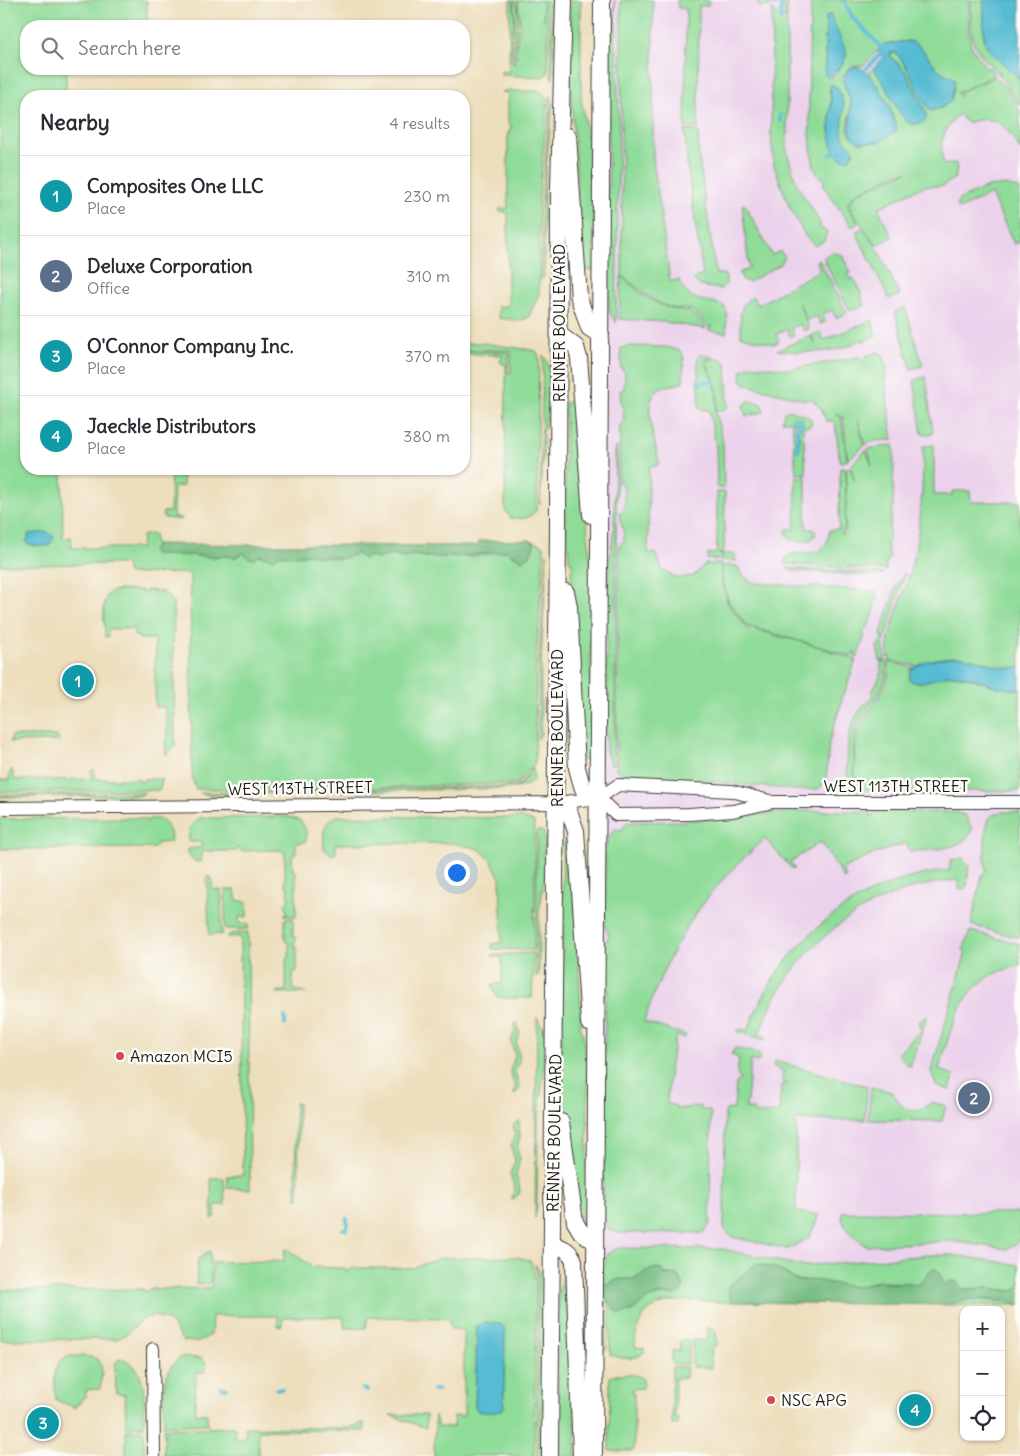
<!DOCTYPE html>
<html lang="en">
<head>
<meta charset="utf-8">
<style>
	:root { --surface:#fff; --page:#f7f7f7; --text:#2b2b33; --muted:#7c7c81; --line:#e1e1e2; --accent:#d1495b }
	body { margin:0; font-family:Delius,sans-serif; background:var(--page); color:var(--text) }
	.controls { position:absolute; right:15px; bottom:15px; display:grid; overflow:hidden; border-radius:10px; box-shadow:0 1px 4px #0004 }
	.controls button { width:45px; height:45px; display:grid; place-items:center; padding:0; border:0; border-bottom:1px solid var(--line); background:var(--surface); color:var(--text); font:25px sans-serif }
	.you { position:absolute; left:456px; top:872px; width:18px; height:18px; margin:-12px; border:4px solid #fff; border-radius:50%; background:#1a73e8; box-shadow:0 0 0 8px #1a73e833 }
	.badge { display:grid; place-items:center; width:32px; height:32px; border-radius:50%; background:var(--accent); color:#fff; font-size:16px; font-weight:700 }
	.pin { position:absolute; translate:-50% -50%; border:2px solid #fff; box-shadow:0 1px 5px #0006 }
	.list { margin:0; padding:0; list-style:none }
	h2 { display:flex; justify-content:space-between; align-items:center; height:65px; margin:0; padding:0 20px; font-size:21px }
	h2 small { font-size:16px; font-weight:400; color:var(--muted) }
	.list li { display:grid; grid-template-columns:32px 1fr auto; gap:15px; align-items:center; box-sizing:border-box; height:80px; padding:0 20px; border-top:1px solid var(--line) }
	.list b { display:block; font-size:19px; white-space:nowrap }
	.list p { margin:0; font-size:16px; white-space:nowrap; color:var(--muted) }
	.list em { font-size:16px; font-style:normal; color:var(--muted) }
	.icon { flex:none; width:28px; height:28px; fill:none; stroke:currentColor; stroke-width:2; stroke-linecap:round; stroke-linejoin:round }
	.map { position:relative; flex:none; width:1020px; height:1456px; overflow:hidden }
	.search { position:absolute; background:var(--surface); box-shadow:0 1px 4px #0004; left:20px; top:20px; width:450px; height:55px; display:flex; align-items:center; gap:12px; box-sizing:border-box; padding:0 18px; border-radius:20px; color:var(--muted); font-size:19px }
	.panel { position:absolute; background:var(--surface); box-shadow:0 1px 4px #0004; left:20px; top:90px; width:450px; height:385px; border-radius:20px }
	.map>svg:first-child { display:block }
</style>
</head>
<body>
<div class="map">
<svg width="1020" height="1456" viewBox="0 0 1020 1456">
	<rect width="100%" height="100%" fill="#fdfcf7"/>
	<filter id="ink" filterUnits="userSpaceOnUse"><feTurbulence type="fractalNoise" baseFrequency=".02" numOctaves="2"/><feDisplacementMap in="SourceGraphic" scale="10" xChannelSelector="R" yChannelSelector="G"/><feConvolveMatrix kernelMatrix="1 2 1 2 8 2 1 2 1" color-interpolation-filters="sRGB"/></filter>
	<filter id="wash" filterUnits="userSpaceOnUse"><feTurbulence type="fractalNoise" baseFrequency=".0096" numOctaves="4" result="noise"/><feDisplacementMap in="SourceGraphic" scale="20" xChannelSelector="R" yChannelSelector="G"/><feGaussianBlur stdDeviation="1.12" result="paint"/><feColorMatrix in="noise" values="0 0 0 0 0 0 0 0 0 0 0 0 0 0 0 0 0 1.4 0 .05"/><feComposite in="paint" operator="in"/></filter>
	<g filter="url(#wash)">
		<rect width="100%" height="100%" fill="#eddebc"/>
		<path fill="#ebd1eb" d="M602,0H1020V1292L595,1289Z"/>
		<path fill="#8fdb98" stroke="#567c5a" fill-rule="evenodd" d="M0,0H147V26H26V69H66V96H26V469H62L63,538L71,537L72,548H141L142,536L149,534L154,535L155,544H158L154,547L189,556L191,554L196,556H230L244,553L269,557L280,554L295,556L312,554L339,559L357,554L364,559L371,556L393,555L403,558L414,555L426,557L477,556L502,551H507L513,556H530L534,545L532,541L544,546V555L536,661L535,765H533L518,783L341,789H195L192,775L190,573L128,574L126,564L0,565Z
			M510,0H513C513,7 515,14 514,21C512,35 506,53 515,65L512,51L515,21L514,0L517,2L518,22L514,52L515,56L517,58L516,51L520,24L518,0H543L544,20L543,0H548V73L543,77L500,75L501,72L509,71Z
			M551,0H555L553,80L551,75Z
			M570,0H581V98L594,174V270H583L570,80Z
			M615,0L619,125L616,323L609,311L608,81Z
			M621,0H653V158L670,281L679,280C691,307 702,296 724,306L727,314L726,333L708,330L713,326L708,327L702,318L690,309L689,312L701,320L706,329L664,322L619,319L621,276C648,299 650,304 687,312L688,309C662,312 642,291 622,276Z
			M677,0H707L709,3L707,6H699L698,129L685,127L686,9L678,8Z
			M759,0H785L787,4V152L797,185L820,222L821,225L819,227L827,232L824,241L815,246L806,237L789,206L774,166L771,134L772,9L778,16L785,17V10L782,4L760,7L757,5Z
			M811,0H842L840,2L845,0H969V30L971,46L986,68H990L995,75L957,93L961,97L959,92L995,77L1006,88L1020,111V150C1005,125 998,113 967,123L959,114C943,128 938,145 944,165L956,163L957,170L955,178L943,186H924L878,208L892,237L877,245L851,211L849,203L858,193L907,172L899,173L857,192L847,205L858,223L852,227L824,187V179C822,178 820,177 818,175C804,161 810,27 811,0ZM831,15L835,28L846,51L843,63L831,78L825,75V38ZM909,41C927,45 932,73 951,76L955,81L951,101L941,108L929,109L909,70L896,53H891V57L904,69L927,115L902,116L884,82L873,68L868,73L889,103L895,132L878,142H860L848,131L851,103L842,77L852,66H863L884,44ZM829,89L841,95C845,109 836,125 843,138C846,143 851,146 854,150V154L829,130L831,102Z
			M971,0H984C983,6 984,10 984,16C982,46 985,49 1009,67L1007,71H1012L1020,80V106L999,74L1001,72L998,73C968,43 971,41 971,0Z
			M505,91H541L548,99L539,197V294L530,314L531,316L520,321L499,318L498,306L506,307L508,301V213L499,211L500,209L508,208V133L512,126H509L508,122V93L502,92Z
			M551,95L553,104L544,186V277L541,280L542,198Z
			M685,130L698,132L699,158L716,274H724L726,277V284L721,289L700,286L694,280L696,277L703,276L687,165Z
			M1006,185L1020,189V242L1014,244L991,194L959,209L956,204L959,203L958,200L988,187Z
			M742,204L745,205L772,255L780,251L785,257L781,264L749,282L743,280L739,273L749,269Z
			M862,228L875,244L900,295L889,299L856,232Z
			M833,252L842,255L851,273L848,275L850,279L853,278C859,285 863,295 862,303L866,305L850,311L824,260V257Z
			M819,259L847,313L836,318L832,310L822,314L825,322L820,324L817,316L806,320L799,303L809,329L804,331L801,324L791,328L794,335L790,337L787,329L776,334L779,341L774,344L741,336C741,321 737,303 753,297L758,305L820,270L817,262Z
			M905,307L923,366L911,369L895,312Z
			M872,320L876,335L864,341L859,340C845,354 798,353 777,350L811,336L815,345L812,335L820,332L824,340Z
			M464,343H483L531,350L536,351L539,356L537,505L536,511L528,517L520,519L519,517L512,519L505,511L506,364H502L500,361L503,355L464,354V351L509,352L508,373H511V350H464Z
			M631,346L666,347L681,351L684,358L683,381C677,387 668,384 660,388C639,401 657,444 659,464L657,466L649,467L648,553H656L662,569L677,578L694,576L705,564H721V579L728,604L747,628L811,644L856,660L845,692L841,697L842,701L829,742L826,781L819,789L796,790L697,780L634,779L621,776L622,773L616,769L619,545L624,541C625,529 619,523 619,512L625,506L623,484L619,483L620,425L624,422C624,410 620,403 620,391L624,389L625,373L621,369V348Z
			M877,352L883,355L887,366L885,382L893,440L874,441L865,445L858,420L864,446L848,460L843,418L835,412L841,418L847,461L840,462L835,421H826L822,410L812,399L805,400L747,385L741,380L742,370L751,365L790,369L859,357L862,359L868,355Z
			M701,354L713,357V359L720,358L726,362L728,406L726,410H716C721,389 714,381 707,363V360L712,359L705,358V363L715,381H698V356Z
			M543,355C556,368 547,409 545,428L542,432L544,441L540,504Z
			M926,377L933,434H922L914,380Z
			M715,383L717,403L715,410L723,443L724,488H717L716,446L709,410L699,409V384Z
			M749,401L762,404L764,412L746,416L743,406Z
			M565,402H577L591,569L590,760H582L571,570L573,567L569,559L565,514Z
			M789,410L808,416L812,421L810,426L803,427L806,474H796L792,423H797L795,429L797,450H800L799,429L803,424L802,418L793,417L792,421H782L784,413Z
			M894,445L893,506L887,546L890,557L885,566L887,570L785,564L786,558L792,554L819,552L827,542L830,530L839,529L840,468L845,467L846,474L845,526L841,535L845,532L847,467L851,468L854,481L851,465L866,450L872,466L868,449Z
			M934,445V495H952V491H970L971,502H1020V668L994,667L982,661L935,659L918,666L889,661L891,656L888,658C884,634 904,597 910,573C921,532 923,488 923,446Z
			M615,447H617L615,728L613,763L610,765L606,751L607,583L614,528Z
			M171,469H175V476H183V486L174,487L173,517L182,518L181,520L165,518L162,516L163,512H170Z
			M796,477H806V529H813L816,532C813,544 800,542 790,539L785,531L787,529H795Z
			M717,492H725L724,550L723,553L718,554H721L722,560L723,554H735L736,561L707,559L708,554L717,553Z
			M547,553L541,662V734L538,739L539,662Z
			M729,565L737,566L742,575L754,583L875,591L878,595V601L874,603L875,609L868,627L863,633L865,635L857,658L854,656L855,651L851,656L747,626L729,603L722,578V566Z
			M787,568L880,573L884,574L877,576L794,571Z
			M905,573L883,644L886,661H880L877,647L883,637L881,636L882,630L897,584Z
			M142,590V593H146V590L164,592L173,603L175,747L168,754H166L165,740L167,738V718L165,717V707H155V655L157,653L155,652V639H140L139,637L134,636V629H108V637H105C105,626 99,595 113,591C122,589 133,591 142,590Z
			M881,662H886C890,688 867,704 858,725C849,745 858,768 852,788C846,779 847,771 847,761C847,732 853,713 873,696L872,692L881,675Z
			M888,662L915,668L911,670L924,682C963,663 984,691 1020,689V791H876L873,786H870V790H856C854,771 852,746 860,728C869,705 892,689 888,662Z
			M12,736H57L59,741L10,742Z
			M533,768L534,779L527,785L516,788L209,795L200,793L519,786Z
			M12,769L15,780L51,779L57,783V780L91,779V771L94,769L96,779H139L140,782H143V779H162L160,790L0,792V780H9L10,772Z
			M144,793L139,796L0,797V795Z
			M802,811H862L870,812V816H874V812L876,811L954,812L965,815L972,829C967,851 929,849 910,852L906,843L874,854L842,869L846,877L844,879L821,842L790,862L795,869L793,870L765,839C703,892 669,945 644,1022L686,1035L684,1038L676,1036L670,1064L667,1104L675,1105L677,1109L701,1106V1110H709L711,1113L710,1224L706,1230L702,1233H619C607,1231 604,1224 603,1212L605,997V993H609V987H605L604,981L605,943L609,935L605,927V851L608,839L615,829L622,830L626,823L632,822L685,821Z
			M1002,812H1020V938L971,925L982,876L986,870C984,863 984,828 989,819C992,814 997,813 1002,812Z
			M338,816L521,818L534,822L535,866L534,950L492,949V944L502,942L500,878L491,860L479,849L453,843L336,844V853L332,855L324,849C323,835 322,820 338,816Z
			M289,817L301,821L306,830V842L296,843V854L292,855L293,871L296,872V916H285V913H288L285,904L288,902V887L285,885V853L280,850L241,851L240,848H237V851H203L201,862C192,862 188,857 188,849L202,847L200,842H188L190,827L198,818Z
			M140,818L148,821L149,819C165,816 171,828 171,842L158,843L154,848L0,849V819Z
			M537,831H543C548,842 543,847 543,856L547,859L539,913V975L536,977Z
			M565,839H571L582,1022L579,1026L583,1033L588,1090L587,1204L584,1222H581L561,1072L563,847Z
			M963,858L969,864L967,886L964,889H959V880C867,887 790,947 759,1034L766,1037V1040L737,1032L739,1029L748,1030C782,941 854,881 950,870V860Z
			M210,876L212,878V890H221L222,934L209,935L207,877Z
			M225,890H235L237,900L247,902V917H239V923L248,924V929H225Z
			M293,918V936L296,938L294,946H297V971L293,973V989L307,993H276L278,991H286V960L289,957V943L285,941V919Z
			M970,931L1020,944V966C962,976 953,1021 939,1070L954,1075L950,1090L936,1086L931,1071L966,952L963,951Z
			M248,932L250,1189L227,1188V1176L243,1175L240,937H227L230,934Z
			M534,953L532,998H503L496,996L492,985L502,983V957H493L492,955Z
			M537,1017L545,1032V1046L542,1049L545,1058L538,1123L537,1207L535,1218Z
			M924,1017H927L910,1067L898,1054L922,1029L919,1022Z
			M517,1023L520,1033L516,1043L520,1057L515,1072L520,1089L514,1095L515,1087L510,1071L515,1056L511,1040L515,1032L514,1025Z
			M735,1048L757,1053L760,1056L758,1062L751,1060L746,1109H753L755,1114L779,1112L781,1088L782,1085H786V1083L782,1082L783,1071L773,1066L775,1061L867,1086L865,1120H796V1212L819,1215L809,1238L788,1249L732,1237L724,1229L725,1114L726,1110L734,1109L736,1083L740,1080L737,1074L739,1059L731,1054Z
			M871,1087L892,1092L902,1106L909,1109L920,1110L932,1102L946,1106L942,1121L868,1120Z
			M295,1103H298L299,1198H296Z
			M519,1121L520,1136L517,1148L520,1158L516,1175L520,1189L519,1194L513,1199L511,1198L515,1189L510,1174L515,1160L511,1147L515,1133L513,1125Z
			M211,1178H224L225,1205H215V1217L212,1219Z
			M842,1212L1020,1213V1239L1015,1245L1007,1249L949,1241L868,1246C855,1241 840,1226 842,1212Z
			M618,1248L722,1249L802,1266L929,1255H952L1019,1265L1020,1286L1013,1291L987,1288L962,1289L945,1285L934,1268C925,1272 926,1282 918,1285C913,1282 882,1282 873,1282C867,1283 862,1287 855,1287C835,1287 818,1279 797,1281L786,1273L761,1264L728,1286L731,1302C689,1302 636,1288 635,1347L644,1348V1352C636,1361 620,1359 610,1355V1302H607L606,1350L603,1345L604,1296L614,1310L632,1312C642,1298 658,1294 674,1295L684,1285L677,1275L646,1271L635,1279L603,1285V1267L607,1254Z
			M287,1249L313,1267L343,1268L347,1271L354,1268H412L441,1258L517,1257L531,1261L536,1282L534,1456H434L435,1415L438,1427H453L454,1416H464V1330L451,1329L449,1318L368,1317L366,1328H345L343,1317H283L282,1326L280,1327L278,1326V1316H212L211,1334L199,1342L183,1341C177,1335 176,1327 169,1322C143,1304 135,1334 117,1339L0,1340V1290L143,1289V1291H148L149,1289L211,1288L213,1262L284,1261V1251ZM485,1322L500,1411H478L475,1406Z
			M210,1251L211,1281L208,1284H196L198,1259Z
			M535,1264C550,1283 543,1317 543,1340L540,1345L543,1350L542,1436L539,1447L541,1448L542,1456H537L538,1281Z
			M566,1266L577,1456H557L559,1292Z
			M970,1299L1012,1302L1018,1305H950L959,1300Z
			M708,1327L713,1329L716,1333L717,1346H712L711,1368L692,1367V1340H706Z
			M680,1341H689L688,1364H672V1351L680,1350Z
			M71,1356C100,1356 105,1357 100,1389L86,1390V1397H83L79,1404H76V1408L56,1400C55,1384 50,1359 71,1356Z
			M180,1357L202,1358L206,1362V1372L196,1373L195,1413L207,1414L208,1424L164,1426C164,1401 159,1375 180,1357Z
			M124,1359C150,1371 143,1403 144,1426L126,1427L125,1395L116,1393L115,1364L118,1360Z
			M672,1367H687L686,1378H675V1418L678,1419V1425H672Z
			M616,1375C627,1374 648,1372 643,1388L632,1389V1393H634V1450L630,1451H609L610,1377Z
			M390,1415H426V1428Z
			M364,1423V1431L259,1430L258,1456H164V1429L236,1427L234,1436L241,1440L246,1434L245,1427L349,1428Z
			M126,1430H144V1456H126Z"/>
		<path fill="#73bb80" stroke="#486c4e" d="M530,540L534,543C533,551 530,558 521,560L507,551L456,557L452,555L446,557H426L414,555L404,558L393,555L376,559L371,556L364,559L357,554L339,559L334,557H318L312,554L288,556L280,554L274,559L259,555L254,559L248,558L244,553L233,558C224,553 218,558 210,557C192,554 174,556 154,555L152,550L158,544L476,546L480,541Z
			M756,1264L775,1268L798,1281L812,1280L857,1287L879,1281C892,1287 905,1279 918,1285L934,1268L938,1271L945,1285L949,1281H956L962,1289L987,1288L1013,1291L1020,1286V1305C1007,1299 962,1296 950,1305L731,1302L728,1286C739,1280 746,1270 756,1264Z
			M656,1268L662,1270L665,1274L677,1275L684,1285L681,1292C673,1297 667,1293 658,1295C651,1296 636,1306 632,1312L619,1314L610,1302L605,1299L603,1285L619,1279H635L646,1271Z"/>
		<path fill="#55bcd3" stroke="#386c78" d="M984,0H1020V80C996,53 981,58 984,16C984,10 983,6 984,0Z
			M830,14L847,54L843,63L828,78L825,75L826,17Z
			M909,41C927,45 932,73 951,76L955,81L951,101L941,108L931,111C916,96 913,71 896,53H890L891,57L904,69L927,115L925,122C920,123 915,126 909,123C900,119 884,79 873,68L883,57L877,51L884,44Z
			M855,67C874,68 892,112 897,128C893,136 883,141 874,142C839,145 853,125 851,103C850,96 845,89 843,81L847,71Z
			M831,84L838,88L844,105L842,134L844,140L854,150L850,159C825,163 830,118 831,104C832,97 829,91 831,84Z
			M47,532L54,537L49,546H35L26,543L29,534Z
			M955,656C978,657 996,670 1020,668V689C992,691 978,675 951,675C938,676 921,687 909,680L911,670L927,661Z
			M485,1322L498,1323L503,1326L505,1330L504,1408C497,1414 486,1413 478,1411L475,1406L477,1326Z"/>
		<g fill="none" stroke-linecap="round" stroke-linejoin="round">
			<path stroke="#55bcd3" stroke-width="4" d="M844,0L852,17L881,47
				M781,6V19
				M864,71L881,53
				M1008,71L1011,69
				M780,115V121
				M831,155L836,150
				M698,382H714
				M792,421L801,420L797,434L798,451
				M285,1017V1025
				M343,1229H347V1219
				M221,1388H226
				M277,1389H282
				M363,1389L367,1390
				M433,1390H438"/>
		</g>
	</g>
	<g filter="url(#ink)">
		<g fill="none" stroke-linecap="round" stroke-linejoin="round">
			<g stroke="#3b3934" stroke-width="14">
				<path id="minor" d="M599,798L616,815L689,814L733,811L773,802H1020
					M0,808L556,803L599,798L618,785L732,791L773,802
					M153,1349L154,1456"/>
			</g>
			<g stroke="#3b3934" stroke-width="18">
				<path id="major" d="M568,136L579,298L589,328L601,335
					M560,335L576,347L579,358L591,515
					M566,592L569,606L577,768L583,789L599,798
					M556,803L569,811L576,831L589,1023
					M561,1122L575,1222L581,1232L595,1242
					M553,1244C563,1248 570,1250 574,1261L581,1456
					M550,1456L558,529L559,187L564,0
					M594,1456L602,0"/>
			</g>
			<use href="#minor" stroke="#fff" stroke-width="12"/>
			<use href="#major" stroke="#fff" stroke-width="16"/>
		</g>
	</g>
	<g fill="#d1495b" stroke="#fdfcf7" stroke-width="2">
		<circle cx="120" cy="1056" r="5"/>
		<circle cx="771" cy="1400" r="5"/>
	</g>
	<g text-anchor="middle" stroke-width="5" stroke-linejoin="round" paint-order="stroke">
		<g font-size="16" fill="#1c1c1c" stroke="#fdfcf7">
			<text transform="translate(559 323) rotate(-90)" y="6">RENNER BOULEVARD</text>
			<text transform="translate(557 728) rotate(-90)" y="6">RENNER BOULEVARD</text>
			<text x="896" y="792">WEST 113TH STREET</text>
			<text transform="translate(300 788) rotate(-1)" y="6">WEST 113TH STREET</text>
			<text transform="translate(554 1133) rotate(-89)" y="6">RENNER BOULEVARD</text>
		</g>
		<g font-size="16" fill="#1c1c1c" stroke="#fdfcf7" text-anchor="start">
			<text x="130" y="1062">Amazon MCI5</text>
			<text x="781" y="1406">NSC APG</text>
		</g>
	</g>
</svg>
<div class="controls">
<button>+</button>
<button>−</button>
<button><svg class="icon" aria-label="locate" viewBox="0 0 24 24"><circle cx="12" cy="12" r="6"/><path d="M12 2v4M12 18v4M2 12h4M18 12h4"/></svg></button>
</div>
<div class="you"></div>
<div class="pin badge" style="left:78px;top:681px;background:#0f9aa8">1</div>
<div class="pin badge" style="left:974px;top:1098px;background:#5c6f8a">2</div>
<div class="pin badge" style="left:43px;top:1423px;background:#0f9aa8">3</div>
<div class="pin badge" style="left:915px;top:1410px;background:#0f9aa8">4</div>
<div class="search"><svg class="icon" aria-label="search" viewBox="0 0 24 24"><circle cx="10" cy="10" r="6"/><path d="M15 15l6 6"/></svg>Search here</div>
<section class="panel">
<h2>Nearby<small>4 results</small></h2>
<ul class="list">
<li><span class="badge" style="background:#0f9aa8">1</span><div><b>Composites One LLC</b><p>Place</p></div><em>230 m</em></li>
<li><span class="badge" style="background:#5c6f8a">2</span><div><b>Deluxe Corporation</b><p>Office</p></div><em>310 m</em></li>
<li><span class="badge" style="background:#0f9aa8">3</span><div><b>O'Connor Company Inc.</b><p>Place</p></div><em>370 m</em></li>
<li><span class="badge" style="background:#0f9aa8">4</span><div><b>Jaeckle Distributors</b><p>Place</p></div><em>380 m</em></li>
</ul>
</section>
</div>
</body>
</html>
